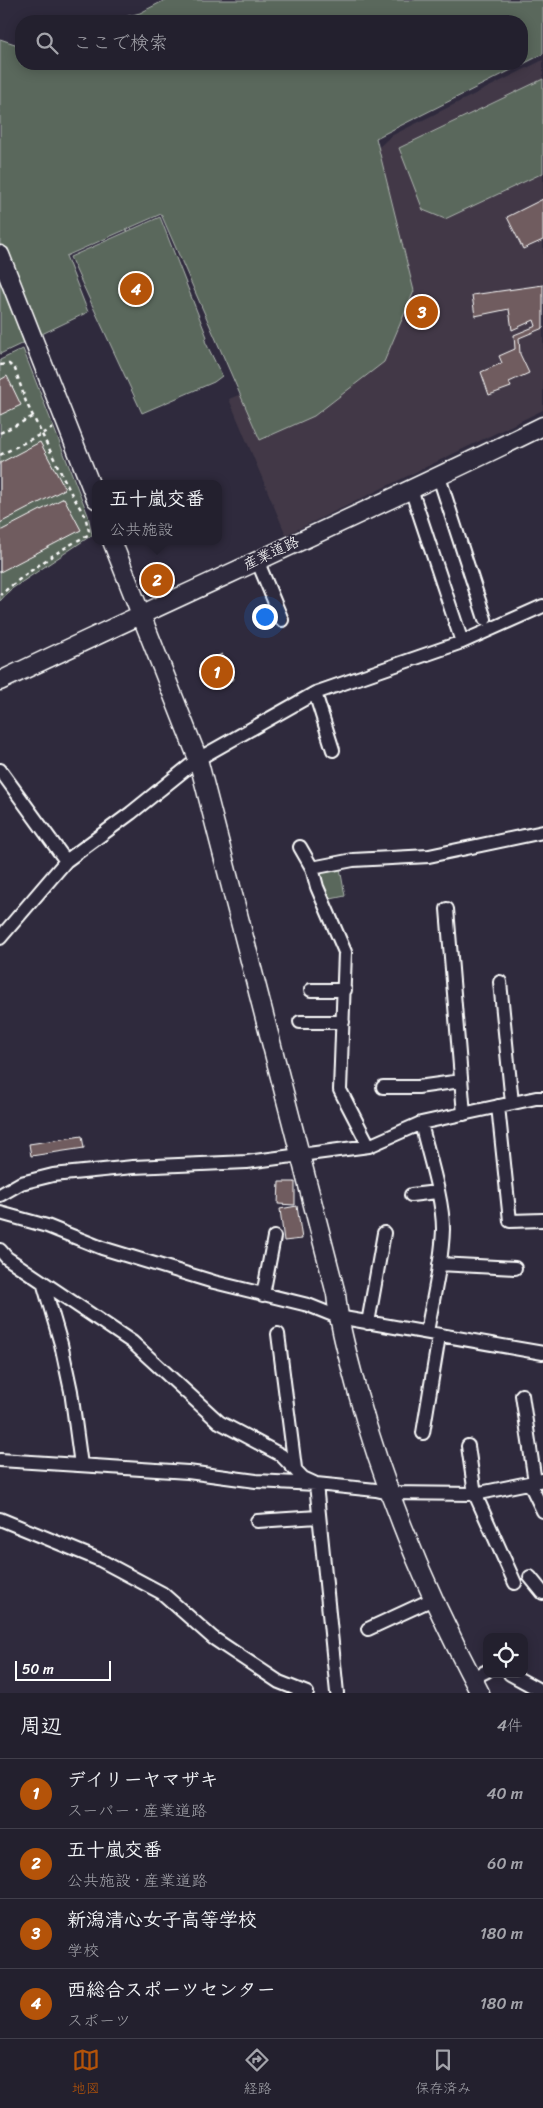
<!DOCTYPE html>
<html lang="ja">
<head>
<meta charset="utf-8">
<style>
	:root { --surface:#23202e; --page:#2b2836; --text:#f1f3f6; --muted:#a3a3aa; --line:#403e4a; --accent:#b45309 }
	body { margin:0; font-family:Sriracha,"Klee One",sans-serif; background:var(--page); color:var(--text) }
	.controls { position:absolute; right:15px; bottom:15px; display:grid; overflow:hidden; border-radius:10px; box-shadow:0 2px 12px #0003 }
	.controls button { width:45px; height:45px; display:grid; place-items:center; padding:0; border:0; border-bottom:1px solid var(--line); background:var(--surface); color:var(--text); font:25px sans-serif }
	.scale { position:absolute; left:15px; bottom:12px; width:96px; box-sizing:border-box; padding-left:5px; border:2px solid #fff; border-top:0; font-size:14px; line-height:18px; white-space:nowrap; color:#fff; -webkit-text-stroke:4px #2f2a3d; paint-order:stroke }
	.you { position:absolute; left:264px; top:616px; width:18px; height:18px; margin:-12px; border:4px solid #fff; border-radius:50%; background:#1a73e8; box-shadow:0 0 0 8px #1a73e833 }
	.badge { display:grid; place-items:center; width:32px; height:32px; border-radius:50%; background:var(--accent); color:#fff; font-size:16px; font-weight:700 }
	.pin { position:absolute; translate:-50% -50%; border:2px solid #fff; box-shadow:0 1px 5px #0006 }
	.popup { position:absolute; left:92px; top:480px; width:130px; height:65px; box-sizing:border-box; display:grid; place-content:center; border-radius:10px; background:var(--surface); filter:drop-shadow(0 1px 4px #0005); font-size:16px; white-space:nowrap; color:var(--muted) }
	.popup b { font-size:19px; color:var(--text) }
	.popup::after { content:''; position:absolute; left:50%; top:100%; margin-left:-10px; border:10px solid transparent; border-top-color:var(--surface) }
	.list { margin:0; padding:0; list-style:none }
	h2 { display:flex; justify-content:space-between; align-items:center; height:65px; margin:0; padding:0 20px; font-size:21px }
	h2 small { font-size:16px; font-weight:400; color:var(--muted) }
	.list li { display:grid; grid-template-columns:32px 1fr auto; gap:15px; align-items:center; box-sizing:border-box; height:70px; padding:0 20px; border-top:1px solid var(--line) }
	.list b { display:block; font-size:19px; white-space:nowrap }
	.list p { margin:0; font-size:16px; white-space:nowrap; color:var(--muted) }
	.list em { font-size:16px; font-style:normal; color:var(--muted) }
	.icon { flex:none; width:28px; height:28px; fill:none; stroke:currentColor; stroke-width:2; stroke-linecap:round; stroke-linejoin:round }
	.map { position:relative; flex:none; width:543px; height:1693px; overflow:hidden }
	.search { position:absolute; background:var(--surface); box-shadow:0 2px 12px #0003; left:15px; right:15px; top:15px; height:55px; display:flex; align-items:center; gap:12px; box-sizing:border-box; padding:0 18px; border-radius:20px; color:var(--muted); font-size:19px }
	.sheet { height:345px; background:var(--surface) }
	nav { display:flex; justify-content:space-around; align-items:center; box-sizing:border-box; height:70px; border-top:1px solid var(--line); background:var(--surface); font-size:14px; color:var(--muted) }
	nav a { display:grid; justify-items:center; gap:2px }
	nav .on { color:var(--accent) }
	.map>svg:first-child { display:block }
</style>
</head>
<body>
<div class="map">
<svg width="543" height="1693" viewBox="0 0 543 1693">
	<rect width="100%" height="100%" fill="#2f2a3d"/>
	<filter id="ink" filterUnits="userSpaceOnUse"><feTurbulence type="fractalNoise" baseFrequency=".02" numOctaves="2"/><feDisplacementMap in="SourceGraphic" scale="10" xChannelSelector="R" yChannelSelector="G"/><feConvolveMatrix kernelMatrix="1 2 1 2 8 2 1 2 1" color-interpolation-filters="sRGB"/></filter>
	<g filter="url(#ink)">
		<path fill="#423947" d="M543,60V410L286,535L229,399L287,375L378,148L391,136Z"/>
		<path fill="#5a675c" stroke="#acb3ae" d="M165,0H543V54L376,138L414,291L384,362L314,416L260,440L161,214L66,256L88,312L0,354V39L18,45L21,44V64H522V21H109L140,13Z
			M543,79V173L445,219L423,210L399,148Z
			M160,217L207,337L205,341L222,376L214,382L142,413L70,257Z
			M23,349L88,515L92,535L10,590L0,601V360Z
			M340,868L345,896L326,900L317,879L319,871Z"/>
		<path fill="#705c5e" stroke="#fff" d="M543,199V240L523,249L507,217Z
			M543,285V328L519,338L520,354L529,373L509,382L511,387L489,395L481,372L502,363L499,356L515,349L514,335L536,326L534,320L512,330L509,309L475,316L472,295Z
			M7,376L21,405L0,415V380Z
			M40,442L65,489L0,523V463Z
			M64,498L81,530L0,572V531Z
			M161,571L166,583L154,588L149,577Z
			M222,654L234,679L213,688L200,665Z
			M82,1136L84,1148L31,1156L29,1144Z
			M279,1182H295V1205L278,1204Z
			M297,1206L302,1239L284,1241L280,1209Z"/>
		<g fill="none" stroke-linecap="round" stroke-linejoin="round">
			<g stroke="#fff" stroke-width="16">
				<path id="street" d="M439,477L485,619
					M411,489L462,642
					M257,560L282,620
					M315,693L333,750
					M0,770L66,861
					M300,847L312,868L317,887L345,952L340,1090L369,1146
					M312,868L353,860L429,856L543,832
					M447,909L464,1114
					M0,938L66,861L131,813L198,759L315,693L462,642L543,606
					M500,982L512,1103
					M311,990H345
					M300,1022H343
					M383,1087H418L461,1081
					M498,1106L510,1221L543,1220
					M421,1123C428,1154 443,1198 443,1229C442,1263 433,1298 427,1332
					M0,1195L21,1183L53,1175L133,1167L247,1162L369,1146L421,1123L536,1098H543
					M411,1195L437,1192
					M0,1213L47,1226L102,1248L214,1282L308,1305L338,1317L543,1353
					M0,1250L7,1258L132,1342L219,1422L281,1455L303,1478L314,1483
					M439,1264L515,1268
					M43,1282L61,1344L71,1391L81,1465
					M263,1295L274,1237
					M368,1323L384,1233
					M278,1334L295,1468
					M522,1395L535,1482
					M423,1433L439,1336
					M468,1446L475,1494L515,1583
					M0,1460L188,1472L256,1481L316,1484L376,1490L389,1493L475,1494L543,1480
					M316,1484L337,1693
					M530,1484L543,1511
					M0,1519L100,1560L162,1593L213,1638L279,1682L307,1693
					M257,1521L318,1517
					M530,1577L543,1593
					M368,1629L433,1599
					M510,1674L543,1692
					M473,1678L487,1671"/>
			</g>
			<g stroke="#fff" stroke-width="21">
				<path id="secondary" d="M0,255L96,499
					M112,541L198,759L336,1294C339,1326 348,1356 356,1387C385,1494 428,1595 480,1693
					M0,681C180,595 364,514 543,426"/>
			</g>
			<path stroke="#fff" stroke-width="2.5" stroke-dasharray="4 4" stroke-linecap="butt" d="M0,365L9,364L15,369L26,402L71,493L85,516L89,531L88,535C57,551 26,573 0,595
				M0,433L34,416
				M0,455L53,428"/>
			<use href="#street" stroke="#2f2a3d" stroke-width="12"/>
			<use href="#secondary" stroke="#2f2a3d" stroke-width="18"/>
		</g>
	</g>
	<g text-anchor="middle" stroke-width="4" stroke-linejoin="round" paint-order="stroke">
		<g font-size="15" fill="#fff" stroke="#2f2a3d">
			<text transform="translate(271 553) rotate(-25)" y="5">産業道路</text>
		</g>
	</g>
</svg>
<div class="controls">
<button><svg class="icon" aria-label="locate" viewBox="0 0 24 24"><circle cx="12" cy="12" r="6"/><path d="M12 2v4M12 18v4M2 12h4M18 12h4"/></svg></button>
</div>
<div class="scale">50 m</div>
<div class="you"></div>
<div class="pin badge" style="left:217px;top:672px">1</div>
<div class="pin badge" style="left:157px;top:580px">2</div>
<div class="popup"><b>五十嵐交番</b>公共施設</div>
<div class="pin badge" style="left:422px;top:312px">3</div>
<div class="pin badge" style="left:136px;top:289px">4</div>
<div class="search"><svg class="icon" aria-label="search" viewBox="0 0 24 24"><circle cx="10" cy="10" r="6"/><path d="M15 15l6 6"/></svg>ここで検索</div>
</div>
<section class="sheet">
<h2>周辺<small>4件</small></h2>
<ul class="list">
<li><span class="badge">1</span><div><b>デイリーヤマザキ</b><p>スーパー · 産業道路</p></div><em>40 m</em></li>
<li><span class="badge">2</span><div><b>五十嵐交番</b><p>公共施設 · 産業道路</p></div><em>60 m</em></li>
<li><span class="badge">3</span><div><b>新潟清心女子高等学校</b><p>学校</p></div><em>180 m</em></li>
<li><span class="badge">4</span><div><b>西総合スポーツセンター</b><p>スポーツ</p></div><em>180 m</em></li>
</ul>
</section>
<nav>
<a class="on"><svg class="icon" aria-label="map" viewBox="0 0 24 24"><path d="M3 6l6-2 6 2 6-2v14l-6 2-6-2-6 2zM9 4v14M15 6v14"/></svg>地図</a>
<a><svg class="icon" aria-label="directions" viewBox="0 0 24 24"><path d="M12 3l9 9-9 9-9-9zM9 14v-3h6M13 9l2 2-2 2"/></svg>経路</a>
<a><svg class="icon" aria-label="saved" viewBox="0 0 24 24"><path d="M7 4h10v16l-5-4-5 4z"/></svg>保存済み</a>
</nav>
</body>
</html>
